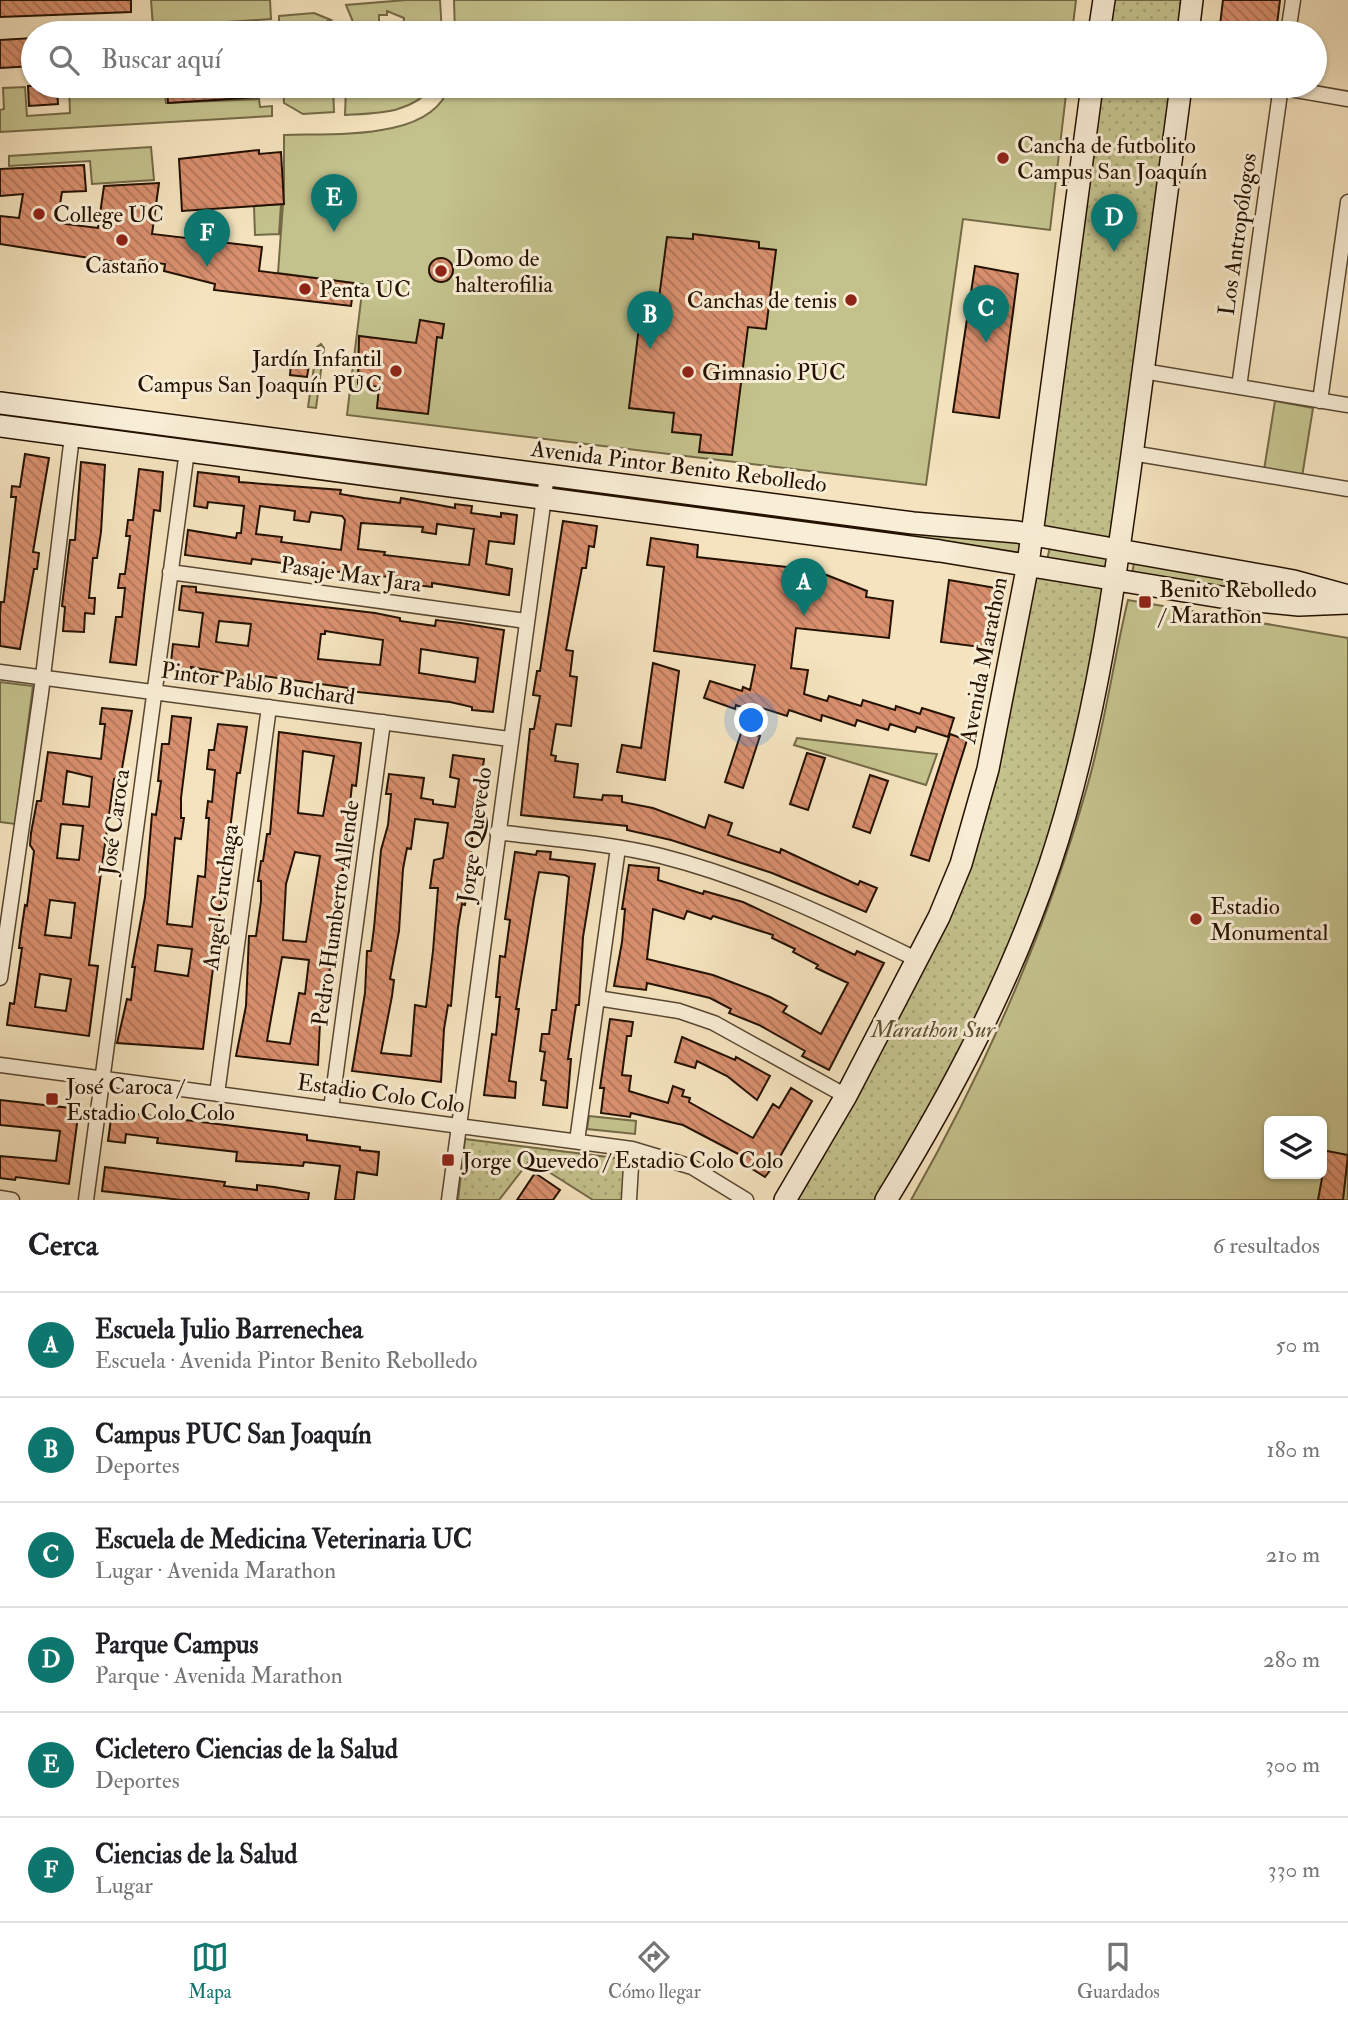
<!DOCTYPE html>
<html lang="es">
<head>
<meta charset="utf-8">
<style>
	:root { --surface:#fff; --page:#f2f2f2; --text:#202124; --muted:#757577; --line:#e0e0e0; --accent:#0f766e }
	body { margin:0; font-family:"IM FELL Double Pica",serif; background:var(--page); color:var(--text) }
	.controls { position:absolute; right:21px; bottom:21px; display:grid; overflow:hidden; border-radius:10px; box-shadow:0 2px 5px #0004 }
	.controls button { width:63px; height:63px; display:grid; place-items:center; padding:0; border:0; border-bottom:2px solid var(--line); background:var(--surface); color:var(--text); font:35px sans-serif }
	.you { position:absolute; left:752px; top:721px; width:24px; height:24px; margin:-18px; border:5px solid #fff; border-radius:50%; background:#1a73e8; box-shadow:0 0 0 10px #1a73e833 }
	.badge { display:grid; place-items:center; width:46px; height:46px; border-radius:50%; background:var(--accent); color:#fff; font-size:23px; font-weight:700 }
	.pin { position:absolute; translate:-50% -58px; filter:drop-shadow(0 2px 4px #0008) }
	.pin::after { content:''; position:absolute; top:37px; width:24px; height:21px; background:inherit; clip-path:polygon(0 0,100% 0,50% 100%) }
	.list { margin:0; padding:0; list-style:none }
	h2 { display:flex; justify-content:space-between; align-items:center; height:91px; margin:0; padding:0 28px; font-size:30px }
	h2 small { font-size:23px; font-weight:400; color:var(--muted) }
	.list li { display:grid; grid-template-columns:46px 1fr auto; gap:21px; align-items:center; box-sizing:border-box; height:105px; padding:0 28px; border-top:2px solid var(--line) }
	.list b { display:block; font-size:26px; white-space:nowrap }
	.list p { margin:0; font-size:23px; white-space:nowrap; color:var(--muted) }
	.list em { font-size:23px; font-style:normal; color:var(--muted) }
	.icon { flex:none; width:38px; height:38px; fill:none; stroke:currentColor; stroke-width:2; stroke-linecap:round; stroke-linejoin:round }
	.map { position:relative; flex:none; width:1348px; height:1200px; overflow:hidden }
	.search { position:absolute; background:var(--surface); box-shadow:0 2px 5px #0004; left:21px; right:21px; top:21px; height:77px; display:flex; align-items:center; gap:18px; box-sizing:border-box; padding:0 24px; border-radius:38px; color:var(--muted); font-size:26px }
	.sheet { height:721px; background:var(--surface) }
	nav { display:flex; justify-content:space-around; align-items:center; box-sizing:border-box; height:98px; border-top:2px solid var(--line); background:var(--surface); font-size:19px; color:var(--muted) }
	nav a { display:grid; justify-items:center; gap:4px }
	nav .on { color:var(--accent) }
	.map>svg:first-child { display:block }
</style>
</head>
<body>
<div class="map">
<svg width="1348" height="1200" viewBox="0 0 1348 1200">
	<defs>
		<pattern id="park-dots" width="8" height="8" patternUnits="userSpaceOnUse" patternTransform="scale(1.75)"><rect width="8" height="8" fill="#c3c18c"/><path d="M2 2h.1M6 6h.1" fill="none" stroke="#a7a577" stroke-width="1.8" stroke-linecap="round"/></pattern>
		<pattern id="building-back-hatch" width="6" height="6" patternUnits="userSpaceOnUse" patternTransform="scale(1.75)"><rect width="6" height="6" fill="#d9906f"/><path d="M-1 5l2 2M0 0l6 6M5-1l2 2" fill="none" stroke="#b07459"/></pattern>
	</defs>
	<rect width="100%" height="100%" fill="#f4e3be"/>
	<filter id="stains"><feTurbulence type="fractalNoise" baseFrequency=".00286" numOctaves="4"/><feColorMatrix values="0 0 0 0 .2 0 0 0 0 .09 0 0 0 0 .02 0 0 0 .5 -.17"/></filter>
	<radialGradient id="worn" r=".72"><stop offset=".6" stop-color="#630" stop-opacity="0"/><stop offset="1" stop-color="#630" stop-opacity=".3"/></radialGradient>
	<path fill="#c3c18c" stroke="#746946" stroke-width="2" fill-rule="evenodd" d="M151,0H270L271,19L153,27Z
		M406,0H440L442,33H403L404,18L387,11V15H379V26L355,27L346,5Z
		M454,0H1076L1072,33H455Z
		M314,13L331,20L306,29L279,25V16Z
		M69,86H164L166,103L259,99L260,107L272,106V116L0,132V110L4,109L3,88L25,87L27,116L70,113Z
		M283,86H333L334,112L303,114L284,103Z
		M434,86C410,114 379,113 345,115L346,87Z
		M449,86H1067L1050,230L963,219L926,485L347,415L363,284L278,273L284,190V135C330,133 433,142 449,86Z
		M151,147L154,180L92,184L90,161L9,166V156Z
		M281,204L279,234L255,235L254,206Z
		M321,344L324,348L316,408L308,407L317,347Z
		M1275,401L1313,408L1302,477L1264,470Z
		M0,412L524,482L523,489L0,419Z
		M573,485L1023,541L1024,554L572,496Z
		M1050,547L1110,557L1107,570L1047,560Z
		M1134,563L1317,593V598L1242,592L1132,574Z
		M1128,600L1348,638V1200H911C985,1069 1046,932 1087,787C1105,725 1113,662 1128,600ZM1269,1121H1322V1174H1269Z
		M0,682L33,686L15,824L0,822Z
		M797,738L937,754L926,785L794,745Z
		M589,1116L636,1121L635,1134L587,1129Z"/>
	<path fill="url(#park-dots)" stroke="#746946" stroke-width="2" d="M1112,0H1184L1180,33H1107Z
		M1100,86H1173L1112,542L1039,530Z
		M1036,571L1104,583L1110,593L1042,874L968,1046L878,1200H793L965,879L997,778Z
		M465,1139L624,1159L628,1174L625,1200H593L530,1160L499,1200H458Z"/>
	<path fill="url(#building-back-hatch)" stroke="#241100" stroke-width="2" fill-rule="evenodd" d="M0,0H131V12L0,17Z
		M1223,0H1280L1276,33H1219Z
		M33,38V66L0,68V40Z
		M28,86H57L58,104L29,106Z
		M167,86H261V97L168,103Z
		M259,150V154L281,152L284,204L182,211L179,159Z
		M84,165L86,191L62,192L57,223L98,228L104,186L159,183L152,234L262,247L259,271L354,283L351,306L214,290L215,284L164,271L165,264L141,261V266L0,244V216L19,218L23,194L0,196V169Z
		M693,234L759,242V248L776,250L766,329L748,327L732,455L699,452L701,435L672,432L674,413L629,408L639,327L655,329L667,237L693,239Z
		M429 270a12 12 0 1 1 24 0a12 12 0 1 1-24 0Z
		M975,266L1018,274L999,418L953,412Z
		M420,320L444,324L442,338L437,337L428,414L377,408L379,387L358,384L359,336L416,343Z
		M291,363L309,365L307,377L290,375Z
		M25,454L49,458L33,552L39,553L37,569H34L20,649L0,646V613L1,602H4L16,497H11L12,486L20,487Z
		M81,462L105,465L101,532L97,558H93L89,598H95L94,614L85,613L84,632L63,631L65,607L62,606L70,540H75Z
		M139,469L163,472L160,511L154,510L136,665L110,662L116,617H122L125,588H118L120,574H125L130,536H126L128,520H133Z
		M198,472L239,477V482L341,490L340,494L364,498L400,503L401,498L455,508V504L472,506L471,513L501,517V513L517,515L514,544L489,541L486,564L512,569L509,595L432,583V587L389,582L390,577L355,573L289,568V564L252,559L251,564L185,555L188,530L236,538L237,533H241L244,506L208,502L207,508L194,506ZM260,506L295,511L294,520L309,522L311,512L342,516L345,520L341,550L281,542L282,537L256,534ZM361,523L423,527L422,532L436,534L437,524L474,529L469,565L384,555L385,552L358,549Z
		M563,521L597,526L594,547L589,546L586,568H582L566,650L573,651L570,676L577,677L571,726L556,724L551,755L556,756L555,761L578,764L574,797L602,800L603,795L622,796V802L653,808L705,828L709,815L732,823L728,835L780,853L781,849L858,885L860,881L877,888L866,912L772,873L671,840L627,830V826L521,815L530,729H534L540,696L533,695L537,671H540Z
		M651,538L698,545L697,557L814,570L867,591L866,597L893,601L889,638L796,628L791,668L808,670L804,694L827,701L829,696L861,706L863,700L895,710L896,706L920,714L922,708L954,718L948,737L917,727L915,732L890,724L888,730L857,720L855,726L822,715L821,721L789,710L787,716L762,708L760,713L736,705L735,709L704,698L710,681L742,691L743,687L750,690L755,665L654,651L664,567L647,565Z
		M949,580L996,588L988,648L941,642Z
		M182,586L196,587V592L375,613L400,618V621L435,626L436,620L461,623L504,630L493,712L472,710V707L450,702L348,691L349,688L264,676L263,681L191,667V674L170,671L173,644L199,647V644L203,613L179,610ZM219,621L251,624L248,646L216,642ZM325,631L383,640L380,665L318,659L321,634H325ZM421,649L478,658L475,682L419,673Z
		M653,663L679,671L665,780L617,772L622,745L641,748Z
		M102,708L132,711L120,780L114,779L100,880L89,965L98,966L89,1036L7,1025L10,1003L14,1004L22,948H19L21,932L25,905L27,906L34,851L30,845L31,833L37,801H41L48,752L101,759L105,724H100ZM67,771L92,777L89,807L63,804ZM61,824L83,826L79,860L57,858ZM50,900L75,903L71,938L45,935ZM40,974L71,979L66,1011L35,1007Z
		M172,716L191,718L181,798V818H184L181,839L175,838L167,924L192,927L198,876L205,877L209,818H206L208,801L212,802L215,770L207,769L209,750H214L218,724L247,727L240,773H237L203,1049L117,1043L127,999L131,1000L135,967H132L145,897L152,814L156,815L161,781H158L162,744H169ZM158,945L192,949L188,976L155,971Z
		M742,730L760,736L743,788L725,782Z
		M279,732L361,743L356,786L352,785L341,886H339L335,910L328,990L325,989L320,1023L318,1065L236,1056L246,1006L249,936H256L261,901V881H258L261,861H263L267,834H270ZM303,751L334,756L323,816L298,813ZM295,852L320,856L306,942L283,940L286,884ZM282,957L309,960L305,994L299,993L290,1044L267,1041Z
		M950,734L967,740L929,861L911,855Z
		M807,753L825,758L808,810L790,804Z
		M453,755L484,759L478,802H474L471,861L465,905L462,904L458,927L451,1006L448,1005L444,1029L441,1082L352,1071L365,993L367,951H371L374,928L381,850L388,825L391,794H386L389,774L424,778L421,798L433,800V804L455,807L459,779L450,777ZM415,819L448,823L443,858L434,860L430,888H438L433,951L426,1007L415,1005L411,1056L381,1053L392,996L394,980L390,979L399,931L403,869L407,848L411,849Z
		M870,775L888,781L870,833L853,827Z
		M537,851L551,852L550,859L595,864L583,937L579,1005H576L568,1059H571L567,1108L543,1105L546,1081L541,1080L545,1052L540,1051L542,1034H549L552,1010H556L569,877L565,875L539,872L534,898L516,1009H519L509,1081L516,1082L515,1098L484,1095L492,1034L496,1035L500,997H496L500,956L505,957L510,920L505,919L515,852L536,855Z
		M629,865L659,868L658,880L703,894L704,891L743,902L855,955L857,951L884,963L829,1070L802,1056L805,1051L759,1025L729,1013L731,1009L710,998L647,983L646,990L614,986L622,942L625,909H622ZM653,909L684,919L687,911L711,919L713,916L773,935L772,938L795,949L793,952L818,965L816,968L848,983L821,1034L783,1012L787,1006L770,997L713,975L647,959Z
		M610,1019L633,1022L631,1036H627L622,1075L631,1076L629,1091L668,1103L673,1086L684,1090L682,1096L690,1098L689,1102L753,1138L773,1104L779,1108L791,1088L812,1101L778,1160L765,1177L741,1162L744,1157L683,1125L631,1113L630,1117L601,1113L604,1088H600Z
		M682,1037L735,1060L736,1057L770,1076L757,1100L727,1076L697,1061L695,1068L675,1062Z
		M0,1100L79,1109L69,1184L16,1177L15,1180L0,1178V1156L56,1161L60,1131L0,1125Z
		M112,1111L307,1135V1140L360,1147V1150L379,1152L377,1175L357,1172L354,1200H335L340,1166L304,1162L303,1166L236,1161L237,1152L157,1143L158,1138L126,1134L125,1143L108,1141Z
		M1322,1150L1348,1155L1343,1200H1318L1325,1162L1322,1161Z
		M105,1167L225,1182L224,1186L257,1190V1185L274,1187L309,1193L308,1200H181L102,1191Z
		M535,1173L560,1190L553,1200H517Z"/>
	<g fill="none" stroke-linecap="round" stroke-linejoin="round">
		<g stroke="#584630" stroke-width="17">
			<path id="street" d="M1288,33L1293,0
				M1273,86L1348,99
				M1143,371L1348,405
				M1239,387L1281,86
				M1320,401L1348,202
				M1132,453L1348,489
				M170,572L526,621
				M0,672L510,739
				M497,832C551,839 608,843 661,856C752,879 834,919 918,960
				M0,978L41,693L72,436
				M597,998L679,1011L714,1023L846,1096
				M0,1065L632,1149L692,1167L746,1200
				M217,1094L269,707
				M331,1109L383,722
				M577,1141L618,848
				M0,1198L12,1200
				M86,1200L187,451
				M449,1200L547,475
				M629,1200L632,1149"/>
		</g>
		<g stroke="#241100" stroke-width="24">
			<path id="secondary" d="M1099,33L1104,0
				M1188,33L1192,0
				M0,403L913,523L1017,532L1294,581L1348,596
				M0,426L940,551L1227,598L1299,605L1348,603
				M785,1200L846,1096L939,917L961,864L988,769L1028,564L1092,86
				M886,1200C951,1094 1010,983 1050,864C1096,726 1115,583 1134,440C1150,322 1166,204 1181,86"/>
		</g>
		<use href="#street" stroke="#f8edd5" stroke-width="14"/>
		<use href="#secondary" stroke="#f8edd5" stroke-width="21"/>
	</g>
	<g fill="#8f2418" stroke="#f8edd5" stroke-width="2.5">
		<circle cx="1003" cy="158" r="7"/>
		<circle cx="39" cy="214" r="7"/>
		<circle cx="122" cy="240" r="7"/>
		<circle cx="441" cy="271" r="7"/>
		<circle cx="305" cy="289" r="7"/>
		<circle cx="851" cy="300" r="7"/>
		<circle cx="396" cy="371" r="7"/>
		<circle cx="688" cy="372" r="7"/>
		<rect x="1138" y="595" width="14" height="14" rx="3.5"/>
		<circle cx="1196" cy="919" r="7"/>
		<rect x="45" y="1092" width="14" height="14" rx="3.5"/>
		<rect x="441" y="1153" width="14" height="14" rx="3.5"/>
	</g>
	<g text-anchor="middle" stroke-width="6" stroke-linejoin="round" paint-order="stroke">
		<g font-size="23" fill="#241100" stroke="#f8edd5" text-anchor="start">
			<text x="1017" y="153">Cancha de futbolito<tspan x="1017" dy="26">Campus San Joaquín</tspan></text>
			<text x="53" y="222">College UC</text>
			<text x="455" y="266">Domo de<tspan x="455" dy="26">halterofilia</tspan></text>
			<text x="122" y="273" text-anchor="middle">Castaño</text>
			<text x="319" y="297">Penta UC</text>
			<text x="837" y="308" text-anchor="end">Canchas de tenis</text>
			<text x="382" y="366" text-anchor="end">Jardín Infantil<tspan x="382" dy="26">Campus San Joaquín PUC</tspan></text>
			<text x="702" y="380">Gimnasio PUC</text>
			<text x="1159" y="597">Benito Rebolledo<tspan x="1159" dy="26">/ Marathon</tspan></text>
			<text x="1210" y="914">Estadio<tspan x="1210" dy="26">Monumental</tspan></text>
			<text x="66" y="1094">José Caroca /<tspan x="66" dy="26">Estadio Colo Colo</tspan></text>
			<text x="462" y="1168">Jorge Quevedo / Estadio Colo Colo</text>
		</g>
		<g font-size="23" fill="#241100" stroke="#f8edd5">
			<text transform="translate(1237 234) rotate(-82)" y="8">Los Antropólogos</text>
			<text transform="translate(679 466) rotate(7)" y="8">Avenida Pintor Benito Rebolledo</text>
			<text transform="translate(351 574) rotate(8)" y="8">Pasaje Max Jara</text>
			<text transform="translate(983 660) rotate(-79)" y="8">Avenida Marathon</text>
			<text transform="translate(258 683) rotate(8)" y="8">Pintor Pablo Buchard</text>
			<text transform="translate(114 822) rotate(-82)" y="8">José Caroca</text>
			<text transform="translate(474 835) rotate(-82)" y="8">Jorge Quevedo</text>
			<text transform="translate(220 897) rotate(-82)" y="8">Angel Cruchaga</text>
			<text transform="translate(335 913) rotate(-82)" y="8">Pedro Humberto Allende</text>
			<text transform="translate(381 1093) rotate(8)" y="8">Estadio Colo Colo</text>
		</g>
		<g font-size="23" font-style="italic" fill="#5c4f31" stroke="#f8edd5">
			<text x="933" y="1037">Marathon Sur</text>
		</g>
	</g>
	<rect width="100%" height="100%" filter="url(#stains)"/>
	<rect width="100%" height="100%" fill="url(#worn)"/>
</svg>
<div class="controls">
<button><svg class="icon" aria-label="layers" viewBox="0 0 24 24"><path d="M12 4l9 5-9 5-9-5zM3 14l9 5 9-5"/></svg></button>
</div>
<div class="you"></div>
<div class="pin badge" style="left:804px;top:616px">A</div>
<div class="pin badge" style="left:650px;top:349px">B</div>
<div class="pin badge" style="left:986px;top:343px">C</div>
<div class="pin badge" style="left:1114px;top:252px">D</div>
<div class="pin badge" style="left:334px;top:232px">E</div>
<div class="pin badge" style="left:207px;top:267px">F</div>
<div class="search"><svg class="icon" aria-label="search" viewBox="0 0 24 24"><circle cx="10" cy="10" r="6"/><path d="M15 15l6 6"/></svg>Buscar aquí</div>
</div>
<section class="sheet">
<h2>Cerca<small>6 resultados</small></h2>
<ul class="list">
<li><span class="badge">A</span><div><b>Escuela Julio Barrenechea</b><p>Escuela · Avenida Pintor Benito Rebolledo</p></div><em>50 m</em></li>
<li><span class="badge">B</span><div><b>Campus PUC San Joaquín</b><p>Deportes</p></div><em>180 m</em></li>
<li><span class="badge">C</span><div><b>Escuela de Medicina Veterinaria UC</b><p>Lugar · Avenida Marathon</p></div><em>210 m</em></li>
<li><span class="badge">D</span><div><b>Parque Campus</b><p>Parque · Avenida Marathon</p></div><em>280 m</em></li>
<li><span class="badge">E</span><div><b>Cicletero Ciencias de la Salud</b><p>Deportes</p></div><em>300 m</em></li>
<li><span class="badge">F</span><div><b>Ciencias de la Salud</b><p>Lugar</p></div><em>330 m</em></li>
</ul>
</section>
<nav>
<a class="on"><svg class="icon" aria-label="map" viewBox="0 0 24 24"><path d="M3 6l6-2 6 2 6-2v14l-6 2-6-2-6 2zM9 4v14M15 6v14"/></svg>Mapa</a>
<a><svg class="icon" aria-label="directions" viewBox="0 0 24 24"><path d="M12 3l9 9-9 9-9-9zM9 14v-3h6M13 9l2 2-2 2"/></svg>Cómo llegar</a>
<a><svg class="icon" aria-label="saved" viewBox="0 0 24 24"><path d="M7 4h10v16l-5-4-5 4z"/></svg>Guardados</a>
</nav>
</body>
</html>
